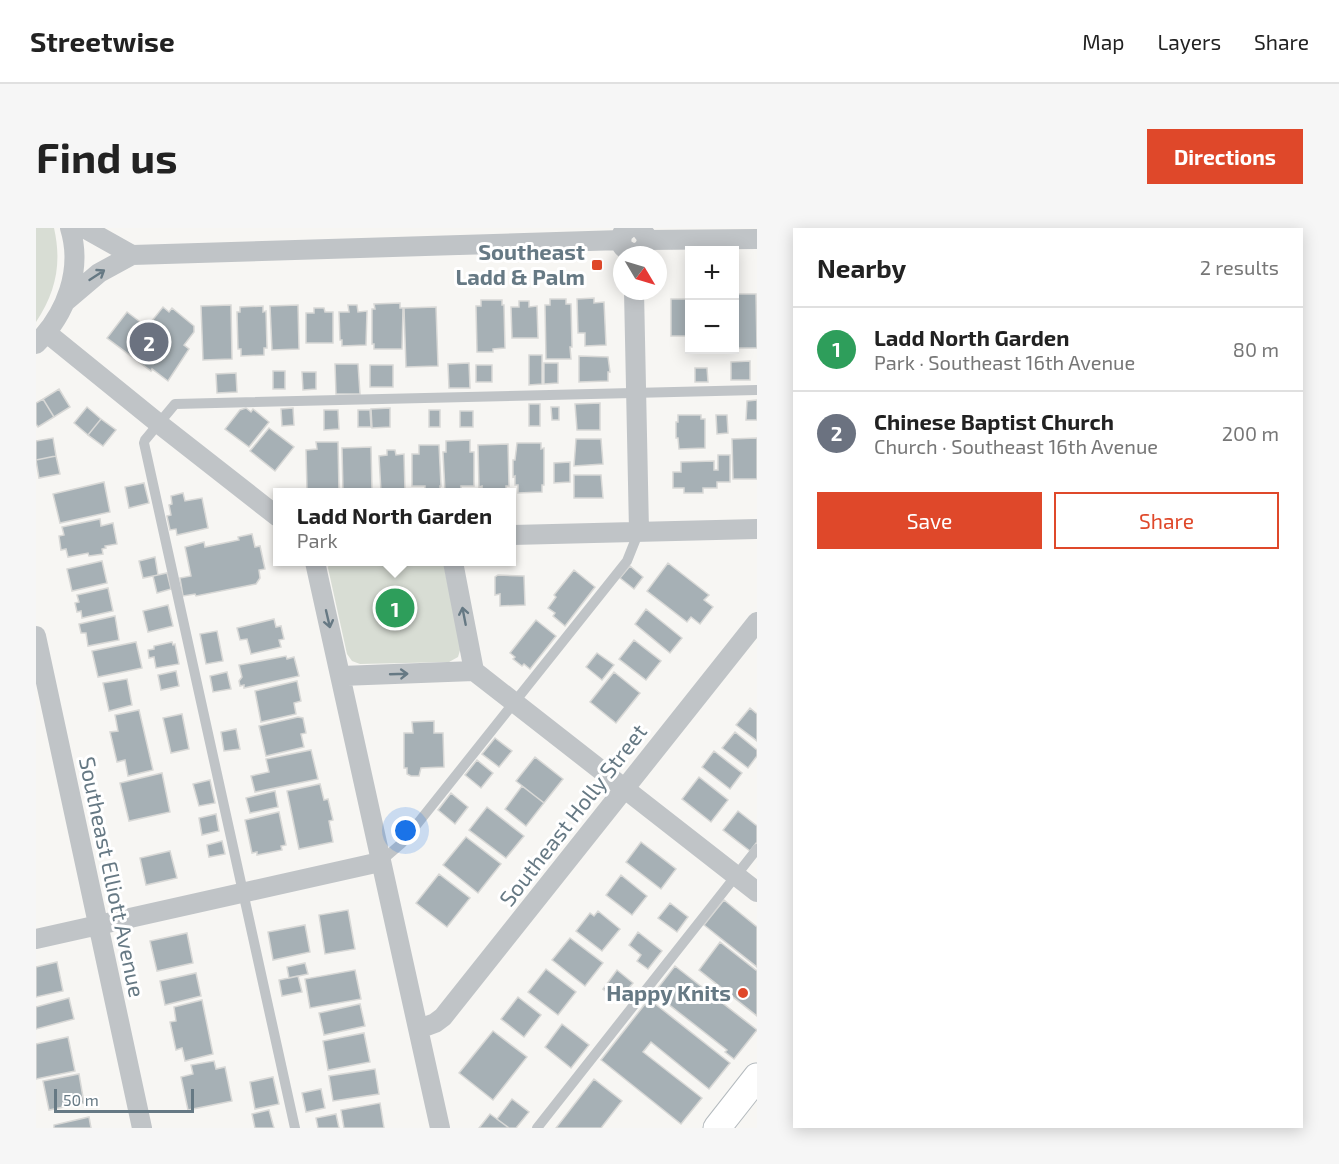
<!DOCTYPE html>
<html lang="en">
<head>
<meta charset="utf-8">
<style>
	:root { --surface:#fff; --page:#f6f6f6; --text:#222; --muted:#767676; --line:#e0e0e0; --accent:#df482a }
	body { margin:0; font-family:"Exo 2",sans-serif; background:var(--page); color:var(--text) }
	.controls { position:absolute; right:18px; top:18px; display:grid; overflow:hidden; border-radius:0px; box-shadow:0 3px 15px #0003 }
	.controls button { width:54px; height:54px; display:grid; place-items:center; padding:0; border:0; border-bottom:2px solid var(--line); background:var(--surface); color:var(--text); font:30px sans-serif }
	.compass { position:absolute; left:577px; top:18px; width:54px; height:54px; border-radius:50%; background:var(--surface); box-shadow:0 3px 15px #0003; rotate:128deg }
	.scale { position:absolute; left:18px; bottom:15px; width:140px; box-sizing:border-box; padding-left:6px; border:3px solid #667984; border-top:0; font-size:16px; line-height:21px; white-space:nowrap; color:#667984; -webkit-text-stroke:4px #fff; paint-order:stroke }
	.you { position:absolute; left:370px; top:603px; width:21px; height:21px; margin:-15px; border:4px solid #fff; border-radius:50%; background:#1a73e8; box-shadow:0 0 0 9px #1a73e833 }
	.badge { display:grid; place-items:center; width:39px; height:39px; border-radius:50%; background:var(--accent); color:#fff; font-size:20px; font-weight:700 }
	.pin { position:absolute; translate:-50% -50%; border:3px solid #fff; box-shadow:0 2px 6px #0006 }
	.popup { position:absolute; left:237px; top:260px; width:243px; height:78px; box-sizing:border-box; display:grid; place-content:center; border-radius:0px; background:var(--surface); filter:drop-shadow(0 2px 4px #0005); font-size:20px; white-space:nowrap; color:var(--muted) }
	.popup b { font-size:22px; color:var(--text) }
	.popup::after { content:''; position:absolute; left:50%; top:100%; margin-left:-12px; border:12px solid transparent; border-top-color:var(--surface) }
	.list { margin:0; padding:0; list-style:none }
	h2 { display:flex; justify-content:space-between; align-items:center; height:78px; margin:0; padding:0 24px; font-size:26px }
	h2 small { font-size:20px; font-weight:400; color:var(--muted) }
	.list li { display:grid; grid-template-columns:39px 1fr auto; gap:18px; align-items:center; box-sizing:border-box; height:84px; padding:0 24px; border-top:2px solid var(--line) }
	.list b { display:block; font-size:22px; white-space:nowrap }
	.list p { margin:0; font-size:20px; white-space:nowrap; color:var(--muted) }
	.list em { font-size:20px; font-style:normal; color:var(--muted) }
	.actions { display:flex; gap:12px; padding:18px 24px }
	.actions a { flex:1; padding:14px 0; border:2px solid var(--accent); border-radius:0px; text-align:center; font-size:21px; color:var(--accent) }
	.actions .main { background:var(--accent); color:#fff }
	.map { position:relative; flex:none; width:721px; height:900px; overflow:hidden; border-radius:0px }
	header { display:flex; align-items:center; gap:36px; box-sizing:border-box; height:84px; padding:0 30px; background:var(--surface); border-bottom:2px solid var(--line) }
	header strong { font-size:28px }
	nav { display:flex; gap:33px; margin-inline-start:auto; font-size:21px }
	.intro { display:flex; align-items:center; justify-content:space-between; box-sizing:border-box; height:144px; padding:0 36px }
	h1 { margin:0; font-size:42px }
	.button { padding:15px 27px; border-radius:0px; background:var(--accent); color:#fff; font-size:21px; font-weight:700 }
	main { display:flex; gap:36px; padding:0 36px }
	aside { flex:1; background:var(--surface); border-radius:0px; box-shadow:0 3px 15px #0003 }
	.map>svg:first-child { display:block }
</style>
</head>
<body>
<header>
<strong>Streetwise</strong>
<nav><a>Map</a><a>Layers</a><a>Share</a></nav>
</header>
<div class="intro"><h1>Find us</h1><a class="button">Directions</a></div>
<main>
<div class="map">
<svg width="721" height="900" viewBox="0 0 721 900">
	<rect width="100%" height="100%" fill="#f7f6f3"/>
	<path fill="#d8ddd4" d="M0,0H18C26,35 20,64 0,94Z
		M293,334H407L425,419L422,429L413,434L324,436L316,433L311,426L292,340Z"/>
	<path fill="#a6b0b5" stroke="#d8d8d6" stroke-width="1.5" d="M698,66H720L721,120H698Z
		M558,70V75L568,74L570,117L549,118V105H542L541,71Z
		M514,71H530V76H535L536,119H534L535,131H510L509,77H514Z
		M635,71H653L654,108H635Z
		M445,72H466V77H468L469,120L457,121V124H441L440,78H445Z
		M483,73H493V79L501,78L502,110H476L475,79H483Z
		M364,75V80H367L366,121H338V116H336V81H339L338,76Z
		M195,77L196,131L167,132L165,78Z
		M262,77L263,121L236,122L234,78Z
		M312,77H321L322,84L331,83L330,117L306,118V112H304L303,84H313Z
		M227,78V84L230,83L231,120H228V127L205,128V121H202L201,84H204V79Z
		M127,79L133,84L136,80L158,98V104L148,117L153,121L132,153L116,141L115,143L71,110L91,84L111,99Z
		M400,79L402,138L370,139L368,80Z
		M278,80H288L289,84H297V115H270V85H278Z
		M493,127H506V156L493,157Z
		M543,128L572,129L574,144H572V153L543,154Z
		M714,133V152H695V134Z
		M433,135L434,160H413L412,136Z
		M508,135H522V155L508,156Z
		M299,136H322L324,166H300Z
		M334,137H357V159H334Z
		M440,137H456V154H440Z
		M659,140H671L672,154H659Z
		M237,143H249V161H237Z
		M266,144H280V161L267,162Z
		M200,145L201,164L181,165L180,146Z
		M23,161L34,179L18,189L7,171Z
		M7,171L18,189L2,199L0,196V175Z
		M721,172V192H710L711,173Z
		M564,175V202H541L539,176Z
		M493,176H504V198H493Z
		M51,179L65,191L52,207L38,195Z
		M515,179H523V192H516Z
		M210,180L215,184L217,181L233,194L213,219L189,201L204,182Z
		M257,180L258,197L246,198L245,181Z
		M354,180V199L336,200L335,181Z
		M288,182H302L303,201L288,202Z
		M322,182H334L335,199H322Z
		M393,182H404V199H393Z
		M424,183H437V199H424Z
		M642,187H665V191H669V220L643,221L642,210H640V194H642Z
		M680,187H691L692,205L681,206Z
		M65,191L80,202L67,218L52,207Z
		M233,200L258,219L239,243L214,223Z
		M17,210L20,228L0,232V213Z
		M721,210V251H697L696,211Z
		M540,211H565L567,236L538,238Z
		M434,212V224H438V258H425V264H409L407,224H410V213Z
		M280,214H302L303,264L271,263L270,222L281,221Z
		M481,215H505V221L508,220V257H506V264L482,265V257H479V248L477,249V232H479Z
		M472,216L473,258H470V264H446V258L443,259L442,217Z
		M383,217H403L405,258H404V264H389V258H376V226H383Z
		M335,219L336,264H307L306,220Z
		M351,222H359L360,227L368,226L369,264H345L343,228L351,227Z
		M682,227H694V254H681V260H667V265H648V260H637V244H645V234L678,233V242H682Z
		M20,228L24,246L3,250L0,232Z
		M534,234V254L518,255V235Z
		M538,247H565L567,270H538Z
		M68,254L74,284L24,295L17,266Z
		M108,255L113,275L93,280L89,259Z
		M147,265L149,273L166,270L172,300L141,307L140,301L134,302L131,288L135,287L133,277L136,276L135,268Z
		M64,291L65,298L77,295L81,316L69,318L70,320L66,321L67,326L53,328L52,325L32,329L30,321L25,322L23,308L28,307L26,299Z
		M216,306L219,319L224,318L229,341L223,342L224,350L220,356L160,368L159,366L147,368L144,350L155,348L149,319L168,314L169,319L203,312L202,309Z
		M119,329L122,347L107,350L103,333Z
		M66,333L71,355L36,363L31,341Z
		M632,335L673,367L668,372L677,379L664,396L655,389L651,394L611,363Z
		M594,338L607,349L598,361L584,350Z
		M538,342L559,359L529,398L517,388L519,385L512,380L520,369L518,367Z
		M131,345L135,361L121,365L117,348Z
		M462,347L488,348L489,377L464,378V366L459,367V349Z
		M72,360L77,383L46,390L45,383L41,384L39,375L43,374L41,367Z
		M132,377L137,398L112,404L107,383Z
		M610,381L646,410L634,425L599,396Z
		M79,388L83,412L52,418L50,405H45L43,396Z
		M238,391L240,399L245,398L248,411L243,412L245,419L215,426L211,411L204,412L201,400Z
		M500,392L520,408L494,441L488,436L486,438L477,431L479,429L474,425Z
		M181,403L187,433L170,436L164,406Z
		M598,412L625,433L610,452L583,431Z
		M100,414L106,440L62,449L56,423Z
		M136,414L137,417L139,416L143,436L120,440L118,429L113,430L112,422L118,421V418Z
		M561,425L578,437L566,452L550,439Z
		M250,428L251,431L258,429L263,448L208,460V457L204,458L203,453L206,449L203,437Z
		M140,443L143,458L125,462L122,447Z
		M191,444L195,461L177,464L174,448Z
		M578,444L604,465L580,495L554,474Z
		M91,451L96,477L73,483L67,455Z
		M261,453L265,473L258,475L260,486L225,494L219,463Z
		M714,480L721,486V513L700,497Z
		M103,482L117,542L92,548L89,532L81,534L74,504L82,503L79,487Z
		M146,486L153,521L135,525L127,490Z
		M262,489L267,490L270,505L265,506L268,519L230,528L223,498Z
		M398,493V505H407L408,539L385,540L383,548H375L371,546V540H368V505H377L376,494Z
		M200,501L204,521L188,523L185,504Z
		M699,504L721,522V528L712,540L686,520Z
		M459,510L476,523L463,539L446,526Z
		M275,522L282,551L219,564L215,548L233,544L230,531Z
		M678,523L706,545L694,561L666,539Z
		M499,529L527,551L508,575L480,553Z
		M441,532L457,545L445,560L429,547Z
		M126,545L134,584L93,593L84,555Z
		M663,549L692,572L675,594L646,571Z
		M174,552L179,575L163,578L157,556Z
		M284,556L288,572L292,571L297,592L293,593L297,614L263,621L251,563Z
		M486,558L508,575L490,598L469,581Z
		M239,563L242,579L214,585L210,570Z
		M415,565L432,579L419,596L402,582Z
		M451,579L488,608L470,630L433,602Z
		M702,583L721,598V614L714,623L687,602Z
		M243,584L250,617L245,618L246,622L221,627V624L216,625L209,592Z
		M180,586L183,603L166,607L163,590Z
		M430,609L465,636L442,665L407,637Z
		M186,613L189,626L173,629L171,617Z
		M605,614L640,641L625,661L590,634Z
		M134,623L141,650L110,657L104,630Z
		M403,646L434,670L411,699L380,675Z
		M585,647L611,668L596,687L570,667Z
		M688,672L721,699V739L668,697Z
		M634,675L652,689L641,704L622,690Z
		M312,682L319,721L289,726L283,687Z
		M562,683L584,701L566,723L540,703L554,685L558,688Z
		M269,697L274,724L237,732L232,704Z
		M602,704L626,723L612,741L601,733L605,727L593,717Z
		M151,705L157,735L121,743L114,713Z
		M534,710L567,735L549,758L516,732Z
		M684,714L721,743V788L663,742Z
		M21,734L27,763L0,769V739Z
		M269,735L272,746L253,750L251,739Z
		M639,738L721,802L698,831L689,824L691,822L618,765Z
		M510,741L540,764L522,787L492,764Z
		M319,742L325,771L274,780L269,751Z
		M581,742L597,755L582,773L567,761Z
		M160,745L165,768L129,777L124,753Z
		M262,748L266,764L246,768L243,752Z
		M482,769L505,787L488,809L465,791Z
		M33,770L38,791L0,801V779Z
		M613,771L694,835L673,861L615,814L607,824L666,870L645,896L565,832Z
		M166,772L177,826L149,833L146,820L140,822L134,794L140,793L138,779Z
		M324,776L329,798L288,807L283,785Z
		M526,796L553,817L535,840L509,819Z
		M457,803L491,829L457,872L423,845Z
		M328,805L334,834L292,842L287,813Z
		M32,809L39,843L0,851V816Z
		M178,833L180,841L189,839L196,873L152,882L145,849L157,846L155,837Z
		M339,841L343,866L297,873L293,848Z
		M43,846L48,875L13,882L7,853Z
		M237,849L243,876L219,881L214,854Z
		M558,851L586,873L565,900H520Z
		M285,861L289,880L270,884L266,865Z
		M476,871L493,884L480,900H473L461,891Z
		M344,875L348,900H308L305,882Z
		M233,882L238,900H219L216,886Z
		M300,886L303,900H282L280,890Z
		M454,886L461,891L473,900H443Z
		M53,889L55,900H18V897Z"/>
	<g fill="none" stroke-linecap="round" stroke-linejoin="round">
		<g stroke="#b4babe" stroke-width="29">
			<path id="secondary" d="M681,900L721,849"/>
		</g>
		<path stroke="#c0c4c7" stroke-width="10" d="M344,634L366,615L591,333L603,303
			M259,900L108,215L109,212L139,176L721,162
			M501,900L721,621"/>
		<path stroke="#c0c4c7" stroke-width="20" d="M48,0L96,27
			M593,0L586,6L585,16C594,31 611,26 611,9L604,0
			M611,12L721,11
			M598,63L603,303
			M30,73L63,45L96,27L585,12
			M11,105L122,195L242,289
			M0,116C30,86 47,42 34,0
			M476,307L721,301
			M279,334L404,900
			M417,334L438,443L721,664
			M0,408L106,900
			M305,448L438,443
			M0,711L344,634
			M383,801L399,795L407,789L721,394"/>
		<use href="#secondary" stroke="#fff" stroke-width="27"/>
	</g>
	<defs><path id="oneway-shaft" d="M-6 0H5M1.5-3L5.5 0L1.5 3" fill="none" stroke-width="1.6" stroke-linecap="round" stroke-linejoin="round" transform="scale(1.5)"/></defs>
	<g stroke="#667984">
		<use href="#oneway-shaft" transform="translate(61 47) rotate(-33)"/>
		<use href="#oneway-shaft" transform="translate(428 388) rotate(-101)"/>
		<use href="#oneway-shaft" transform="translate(292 391) rotate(77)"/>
		<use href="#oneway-shaft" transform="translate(363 446) rotate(-2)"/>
	</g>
	<g fill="#df482a" stroke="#fff" stroke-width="2">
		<rect x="555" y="31" width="12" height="12" rx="3"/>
		<circle cx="707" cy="765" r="6"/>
	</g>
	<g text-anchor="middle" stroke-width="6" stroke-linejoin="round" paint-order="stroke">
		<g font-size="22" font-weight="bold" fill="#667984" stroke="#fff" text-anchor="end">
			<text x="549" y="32">Southeast<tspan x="549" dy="25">Ladd &amp; Palm</tspan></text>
			<text x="695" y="773">Happy Knits</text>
		</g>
		<g font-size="22" fill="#667984" stroke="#fff">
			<text transform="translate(537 587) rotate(-52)" y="8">Southeast Holly Street</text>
			<text transform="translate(76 649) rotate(78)" y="8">Southeast Elliott Avenue</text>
		</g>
	</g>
</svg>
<div class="controls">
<button>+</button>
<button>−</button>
</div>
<svg class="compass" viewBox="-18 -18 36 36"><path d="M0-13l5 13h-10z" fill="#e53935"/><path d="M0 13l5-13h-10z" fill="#767676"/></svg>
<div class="scale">50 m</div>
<div class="you"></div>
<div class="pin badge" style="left:359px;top:380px;background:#2e9e5b">1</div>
<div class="popup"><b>Ladd North Garden</b>Park</div>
<div class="pin badge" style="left:113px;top:114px;background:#6b7280">2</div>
</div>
<aside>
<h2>Nearby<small>2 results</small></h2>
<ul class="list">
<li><span class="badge" style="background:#2e9e5b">1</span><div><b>Ladd North Garden</b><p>Park · Southeast 16th Avenue</p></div><em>80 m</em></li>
<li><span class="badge" style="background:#6b7280">2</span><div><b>Chinese Baptist Church</b><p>Church · Southeast 16th Avenue</p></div><em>200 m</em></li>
</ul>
<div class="actions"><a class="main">Save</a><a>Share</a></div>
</aside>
</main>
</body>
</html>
